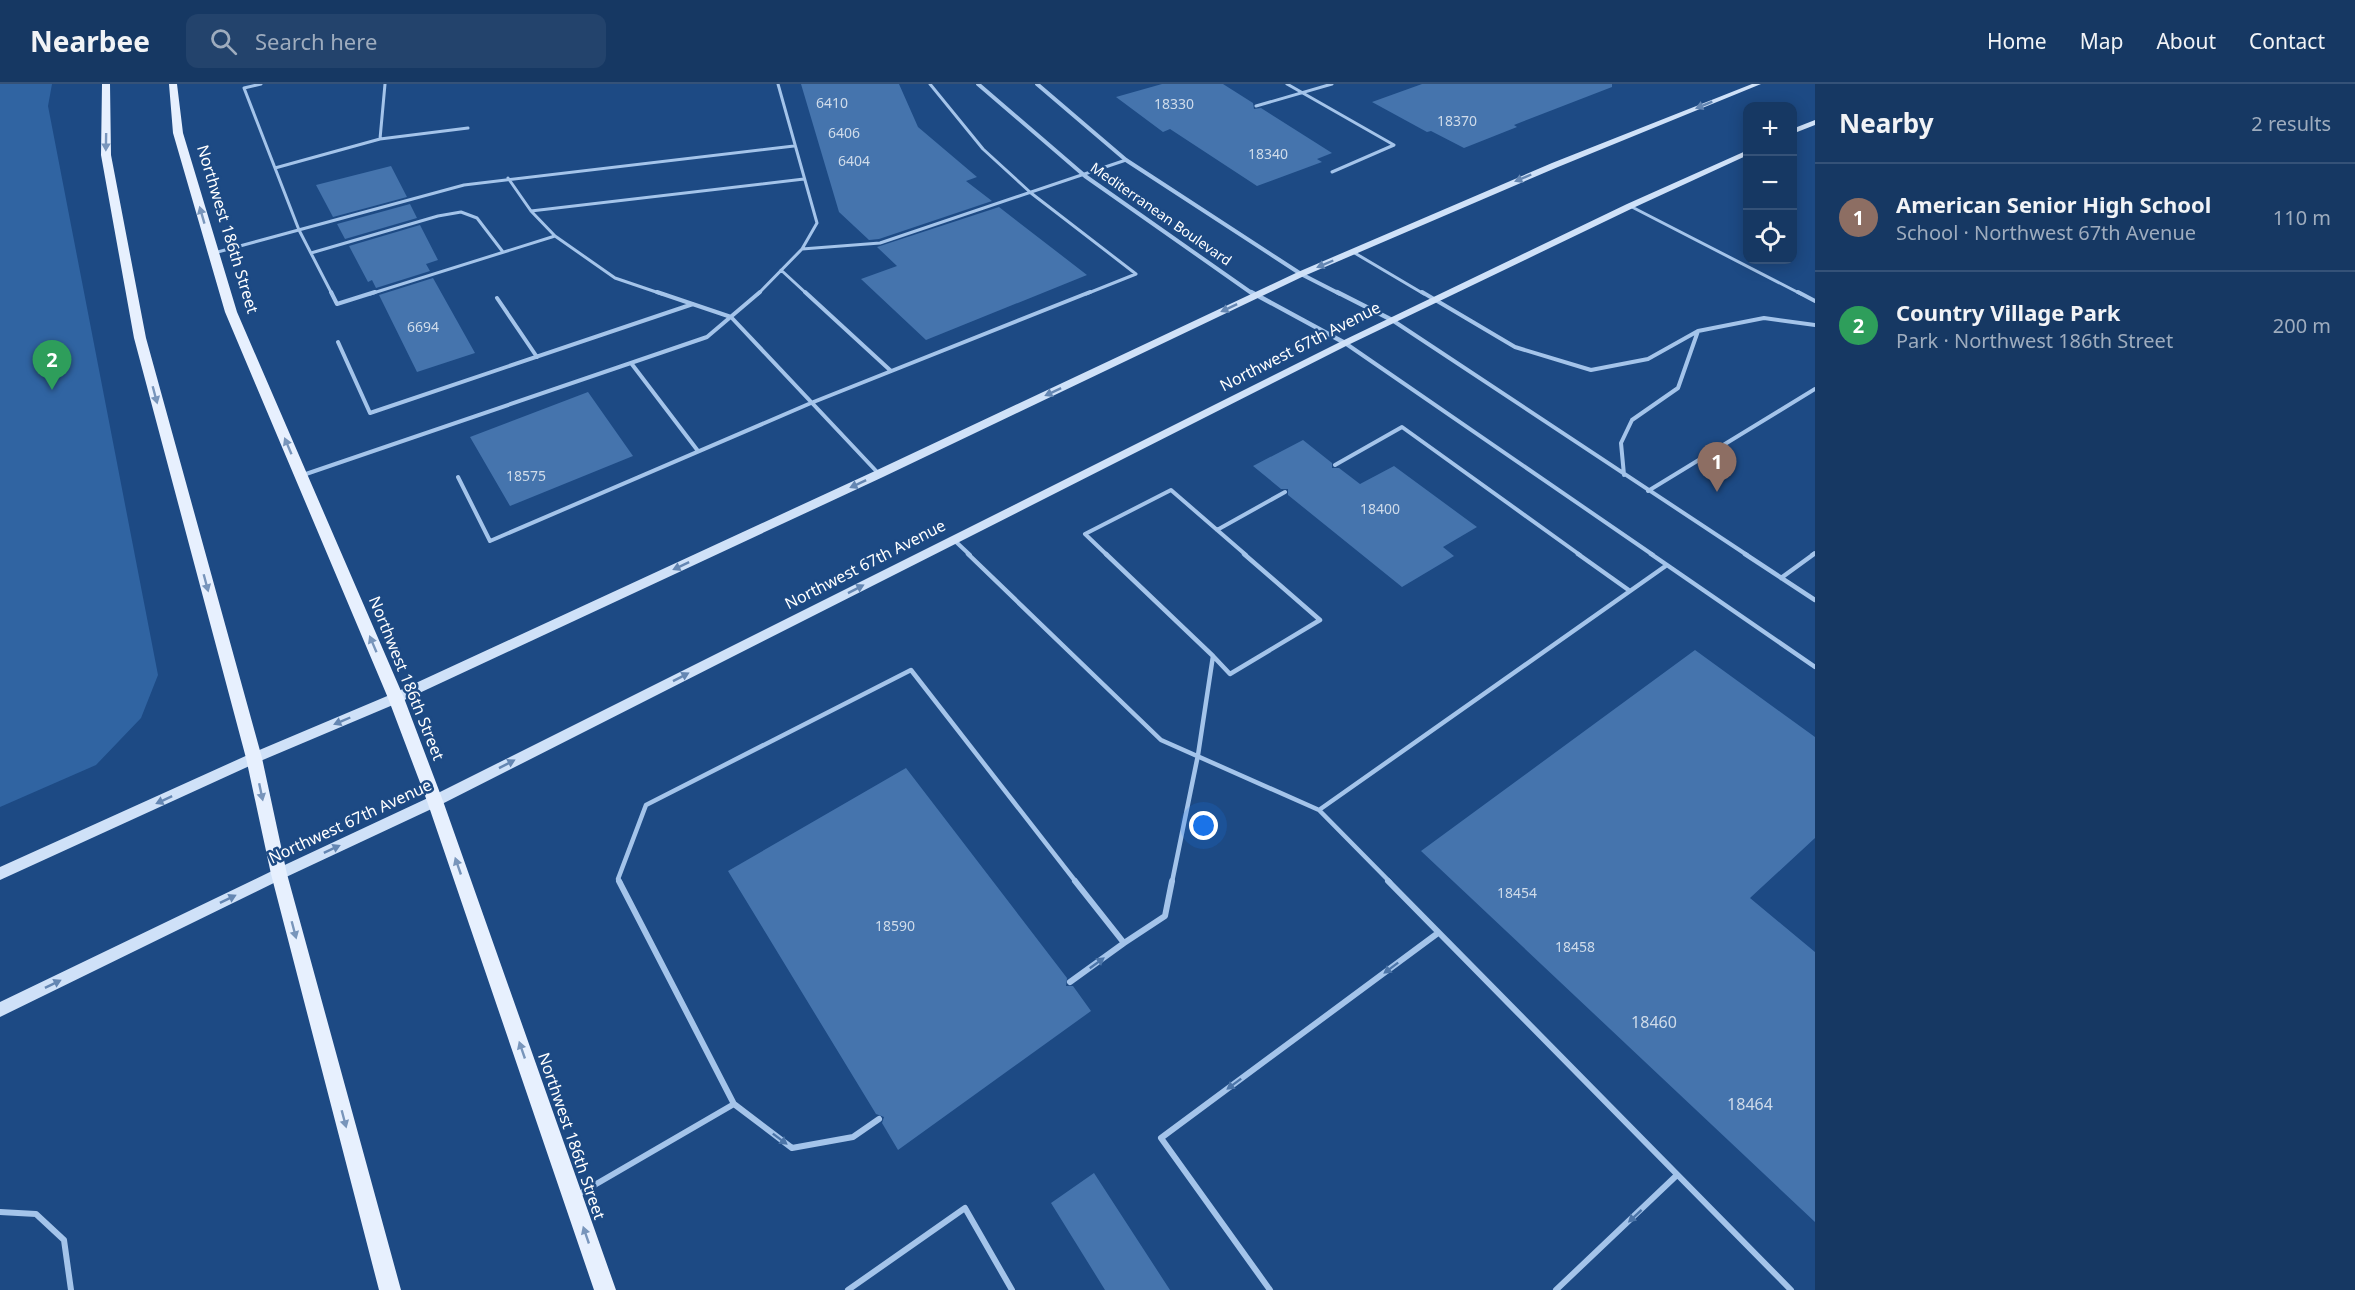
<!DOCTYPE html>
<html lang="en">
<head>
<meta charset="utf-8">
<style>
	:root { --surface:#163863; --page:#23436c; --text:#f1f3f6; --muted:#9eacbe; --line:#355278; --accent:#facd62 }
	body { margin:0; font-family:"Noto Sans",sans-serif; background:var(--page); color:var(--text) }
	.controls { position:absolute; right:18px; top:18px; display:grid; overflow:hidden; border-radius:12px; box-shadow:0 3px 15px #0003 }
	.controls button { width:54px; height:54px; display:grid; place-items:center; padding:0; border:0; border-bottom:2px solid var(--line); background:var(--surface); color:var(--text); font:30px sans-serif }
	.you { position:absolute; left:1204px; top:742px; width:21px; height:21px; margin:-15px; border:4px solid #fff; border-radius:50%; background:#1a73e8; box-shadow:0 0 0 9px #1a73e833 }
	.badge { display:grid; place-items:center; width:39px; height:39px; border-radius:50%; background:var(--accent); color:#fff; font-size:20px; font-weight:700 }
	.pin { position:absolute; translate:-50% -50px; filter:drop-shadow(0 2px 3px #0008) }
	.pin::after { content:''; position:absolute; top:32px; width:21px; height:18px; background:inherit; clip-path:polygon(0 0,100% 0,50% 100%) }
	.list { margin:0; padding:0; list-style:none }
	h2 { display:flex; justify-content:space-between; align-items:center; height:78px; margin:0; padding:0 24px; font-size:26px }
	h2 small { font-size:20px; font-weight:400; color:var(--muted) }
	.list li { display:grid; grid-template-columns:39px 1fr auto; gap:18px; align-items:center; box-sizing:border-box; height:108px; padding:0 24px; border-top:2px solid var(--line) }
	.list b { display:block; font-size:22px; white-space:nowrap }
	.list p { margin:0; font-size:20px; white-space:nowrap; color:var(--muted) }
	.list em { font-size:20px; font-style:normal; color:var(--muted) }
	.icon { flex:none; width:33px; height:33px; fill:none; stroke:currentColor; stroke-width:2; stroke-linecap:round; stroke-linejoin:round }
	.map { position:relative; flex:none; width:1815px; height:1206px; overflow:hidden }
	header { display:flex; align-items:center; gap:36px; box-sizing:border-box; height:84px; padding:0 30px; background:var(--surface); border-bottom:2px solid var(--line) }
	header strong { font-size:28px }
	nav { display:flex; gap:33px; margin-inline-start:auto; font-size:21px }
	.search { width:420px; height:54px; background:var(--page); display:flex; align-items:center; gap:15px; box-sizing:border-box; padding:0 21px; border-radius:12px; color:var(--muted); font-size:22px }
	main { display:flex }
	aside { flex:1; background:var(--surface) }
	.map>svg:first-child { display:block }
</style>
</head>
<body>
<header>
<strong>Nearbee</strong>
<div class="search"><svg class="icon" aria-label="search" viewBox="0 0 24 24"><circle cx="10" cy="10" r="6"/><path d="M15 15l6 6"/></svg>Search here</div>
<nav><a>Home</a><a>Map</a><a>About</a><a>Contact</a></nav>
</header>
<main>
<div class="map">
<svg width="1815" height="1206" viewBox="0 0 1815 1206">
	<rect width="100%" height="100%" fill="#1d4a84"/>
	<path fill="#3064a2" d="M0,0H52L48,22L158,591L141,634L96,681L0,723Z"/>
	<path fill="#4574ad" d="M801,0H899L918,43L977,93L966,97L992,117L879,155L869,156L839,128Z
		M1162,0H1223L1253,19L1254,25L1261,24L1332,69L1317,75L1322,78L1257,102L1170,45L1163,48L1116,13Z
		M1422,0H1612V3L1514,41L1517,43L1464,64L1431,47L1427,48L1372,18Z
		M391,82L407,113L333,133L316,101Z
		M410,120L417,134L345,155L337,140Z
		M999,123L1087,191L926,256L861,195L897,182L877,163Z
		M420,141L438,176L426,180L430,187L376,204L372,196L368,198L349,162Z
		M433,194L475,269L417,288L379,211Z
		M588,308L633,372L510,422L470,353Z
		M1303,356L1332,379V384H1339L1360,400L1394,382L1477,443L1443,463L1454,472L1402,503L1288,411V405H1281L1253,382Z
		M1695,566L1815,653V754L1750,814L1815,868V1138L1421,767Z
		M906,684L1067,894L1066,902H1073L1091,927L898,1066L882,1039L884,1033L876,1030L728,787Z
		M1094,1089L1170,1206H1105L1051,1119Z"/>
	<g fill="none" stroke-linecap="round" stroke-linejoin="round">
		<path stroke="#a4c4ea" stroke-width="3" d="M261,0L244,4L299,146L332,210
			M778,0L817,139L802,165
			M930,0L983,65L1031,109L1136,190L1086,210
			M1287,0L1394,61L1332,88
			M1256,22L1332,0
			M380,55L468,44
			M275,84L380,55L385,0
			M508,94L531,127L555,152L615,194L662,210
			M1630,122L1801,210
			M531,127L804,95
			M1353,168L1424,210
			M214,169L464,101L794,62
			M311,169L438,132L461,128L477,134L503,168
			M781,186L807,210
			M370,210L555,152
			M758,210L802,165L880,159L1126,76"/>
		<path stroke="#a4c4ea" stroke-width="4" d="M331,208L337,220L375,208
			M657,208L731,233L879,390
			M805,208L891,287
			M1422,208L1515,263L1591,286L1648,275L1698,247L1764,234L1815,241
			M1798,208L1815,217
			M497,214L537,273
			M1392,236L1747,471
			M338,258L370,329L693,220
			M1345,259L1653,471
			M631,279L698,367
			M1335,381L1402,343L1580,471
			M303,391L707,253L760,208
			M1624,391L1621,359L1632,336L1678,304L1698,247
			M458,393L490,457L811,319L1090,208
			M1648,407L1815,305
			M1217,446L1285,408
			M954,456L970,471
			M1107,471L1085,450L1171,406L1246,471
			M1812,471L1815,469"/>
		<path stroke="#a4c4ea" stroke-width="4.5" d="M968,470L1161,656L1319,726L1390,798
			M1106,470L1213,572
			M1578,470L1630,507
			M1651,470L1815,583
			M1745,470L1815,516
			M1781,494L1814,470
			M1213,572L1230,590L1320,536L1244,470
			M1319,726L1667,481
			M620,798L618,795L646,721L911,586L1076,798
			M1172,798L1198,671L1213,572"/>
		<path stroke="#a4c4ea" stroke-width="6" d="M1075,797L1124,859L1165,832L1172,797
			M1388,797L1791,1206
			M1070,898L1124,859
			M734,1020L792,1064L853,1053L879,1035
			M579,1110L734,1020L619,797
			M0,1128L36,1130L64,1156L71,1206
			M848,1206L965,1124L1012,1206
			M1270,1206L1161,1054L1438,849
			M1556,1206L1677,1091"/>
		<path stroke="#a4c4ea" stroke-width="4" d="M978,0L1085,92L1253,210
			M1037,0L1126,76L1301,190L1340,210"/>
		<path stroke="#a4c4ea" stroke-width="4.5" d="M1251,208L1345,259
			M1337,208L1392,236"/>
		<path fill="#cfe1f8" fill-rule="evenodd" d="M1752,0H1761L1558,83L1304,192L883,393L400,618L258,678L0,796V783L250,670L392,610L875,387L1298,188L1552,79Z
			M1815,36V41L1792,50V45Z
			M1748,66V71L1633,124L1348,261L440,721L284,794L0,933V918L274,786L430,713L1342,257L1627,120Z"/>
		<path fill="#e7f0fe" fill-rule="evenodd" d="M102,0H110L111,71L146,254L262,674L287,790L401,1206H379L271,790L246,674L134,254L101,71Z
			M169,0H177L183,49L237,228L404,614L443,717L616,1206H594L427,717L388,614L225,228L173,49Z"/>
	</g>
	<defs><path id="oneway-solid" d="M-6-.8H1V-3.2L6.5 0L1 3.2V.8H-6Z" transform="scale(1.5)"/></defs>
	<g fill="#6486b2">
		<use href="#oneway-solid" transform="translate(1704 21) rotate(158)"/>
		<use href="#oneway-solid" transform="translate(1523 94) rotate(157)"/>
		<use href="#oneway-solid" transform="translate(1325 180) rotate(157)"/>
		<use href="#oneway-solid" transform="translate(1229 224) rotate(155)"/>
		<use href="#oneway-solid" transform="translate(1053 308) rotate(155)"/>
		<use href="#oneway-solid" transform="translate(858 400) rotate(155)"/>
		<use href="#oneway-solid" transform="translate(681 482) rotate(155)"/>
		<use href="#oneway-solid" transform="translate(856 505) rotate(-27)"/>
		<use href="#oneway-solid" transform="translate(681 593) rotate(-27)"/>
		<use href="#oneway-solid" transform="translate(342 637) rotate(157)"/>
		<use href="#oneway-solid" transform="translate(507 680) rotate(-27)"/>
		<use href="#oneway-solid" transform="translate(164 716) rotate(155)"/>
		<use href="#oneway-solid" transform="translate(332 765) rotate(-25)"/>
		<use href="#oneway-solid" transform="translate(228 815) rotate(-26)"/>
		<use href="#oneway-solid" transform="translate(53 900) rotate(-26)"/>
	</g>
	<g fill="#7895bb">
		<use href="#oneway-solid" transform="translate(106 58) rotate(91)"/>
		<use href="#oneway-solid" transform="translate(202 131) rotate(-106)"/>
		<use href="#oneway-solid" transform="translate(155 311) rotate(75)"/>
		<use href="#oneway-solid" transform="translate(288 362) rotate(-113)"/>
		<use href="#oneway-solid" transform="translate(206 499) rotate(75)"/>
		<use href="#oneway-solid" transform="translate(373 560) rotate(-113)"/>
		<use href="#oneway-solid" transform="translate(261 708) rotate(78)"/>
		<use href="#oneway-solid" transform="translate(458 782) rotate(-109)"/>
		<use href="#oneway-solid" transform="translate(294 846) rotate(75)"/>
		<use href="#oneway-solid" transform="translate(522 966) rotate(-109)"/>
		<use href="#oneway-solid" transform="translate(344 1035) rotate(75)"/>
		<use href="#oneway-solid" transform="translate(586 1151) rotate(-109)"/>
	</g>
	<g fill="#4c75a8">
		<use href="#oneway-solid" transform="translate(1097 879) rotate(-36)"/>
		<use href="#oneway-solid" transform="translate(1391 884) rotate(143)"/>
		<use href="#oneway-solid" transform="translate(1234 1000) rotate(143)"/>
		<use href="#oneway-solid" transform="translate(780 1055) rotate(37)"/>
		<use href="#oneway-solid" transform="translate(1635 1132) rotate(137)"/>
	</g>
	<g text-anchor="middle" stroke-width="5" stroke-linejoin="round" paint-order="stroke">
		<g font-size="14" fill="#d0dcea">
			<text x="832" y="24">6410</text>
			<text x="1174" y="25">18330</text>
			<text x="1457" y="42">18370</text>
			<text x="844" y="54">6406</text>
			<text x="1268" y="75">18340</text>
			<text x="854" y="82">6404</text>
			<text x="423" y="248">6694</text>
			<text x="526" y="397">18575</text>
			<text x="1380" y="430">18400</text>
			<text x="1517" y="814">18454</text>
			<text x="895" y="847">18590</text>
			<text x="1575" y="868">18458</text>
		</g>
		<g font-size="14" fill="#fff" stroke="#1d4a84">
			<text transform="translate(1161 130) rotate(35)" y="5">Mediterranean Boulevard</text>
		</g>
		<g font-size="16" fill="#fff" stroke="#1d4a84">
			<text transform="translate(228 145) rotate(73)" y="6">Northwest 186th Street</text>
			<text transform="translate(1300 262) rotate(-27)" y="6">Northwest 67th Avenue</text>
			<text transform="translate(865 480) rotate(-27)" y="6">Northwest 67th Avenue</text>
			<text transform="translate(407 594) rotate(68)" y="6">Northwest 186th Street</text>
			<text transform="translate(350 737) rotate(-25)" y="6">Northwest 67th Avenue</text>
			<text transform="translate(572 1052) rotate(71)" y="6">Northwest 186th Street</text>
		</g>
		<g font-size="16" fill="#d0dcea">
			<text x="1654" y="944">18460</text>
			<text x="1750" y="1026">18464</text>
		</g>
	</g>
</svg>
<div class="controls">
<button>+</button>
<button>−</button>
<button><svg class="icon" aria-label="locate" viewBox="0 0 24 24"><circle cx="12" cy="12" r="6"/><path d="M12 2v4M12 18v4M2 12h4M18 12h4"/></svg></button>
</div>
<div class="you"></div>
<div class="pin badge" style="left:1717px;top:408px;background:#8d6e63">1</div>
<div class="pin badge" style="left:52px;top:306px;background:#2e9e5b">2</div>
</div>
<aside>
<h2>Nearby<small>2 results</small></h2>
<ul class="list">
<li><span class="badge" style="background:#8d6e63">1</span><div><b>American Senior High School</b><p>School · Northwest 67th Avenue</p></div><em>110 m</em></li>
<li><span class="badge" style="background:#2e9e5b">2</span><div><b>Country Village Park</b><p>Park · Northwest 186th Street</p></div><em>200 m</em></li>
</ul>
</aside>
</main>
</body>
</html>
